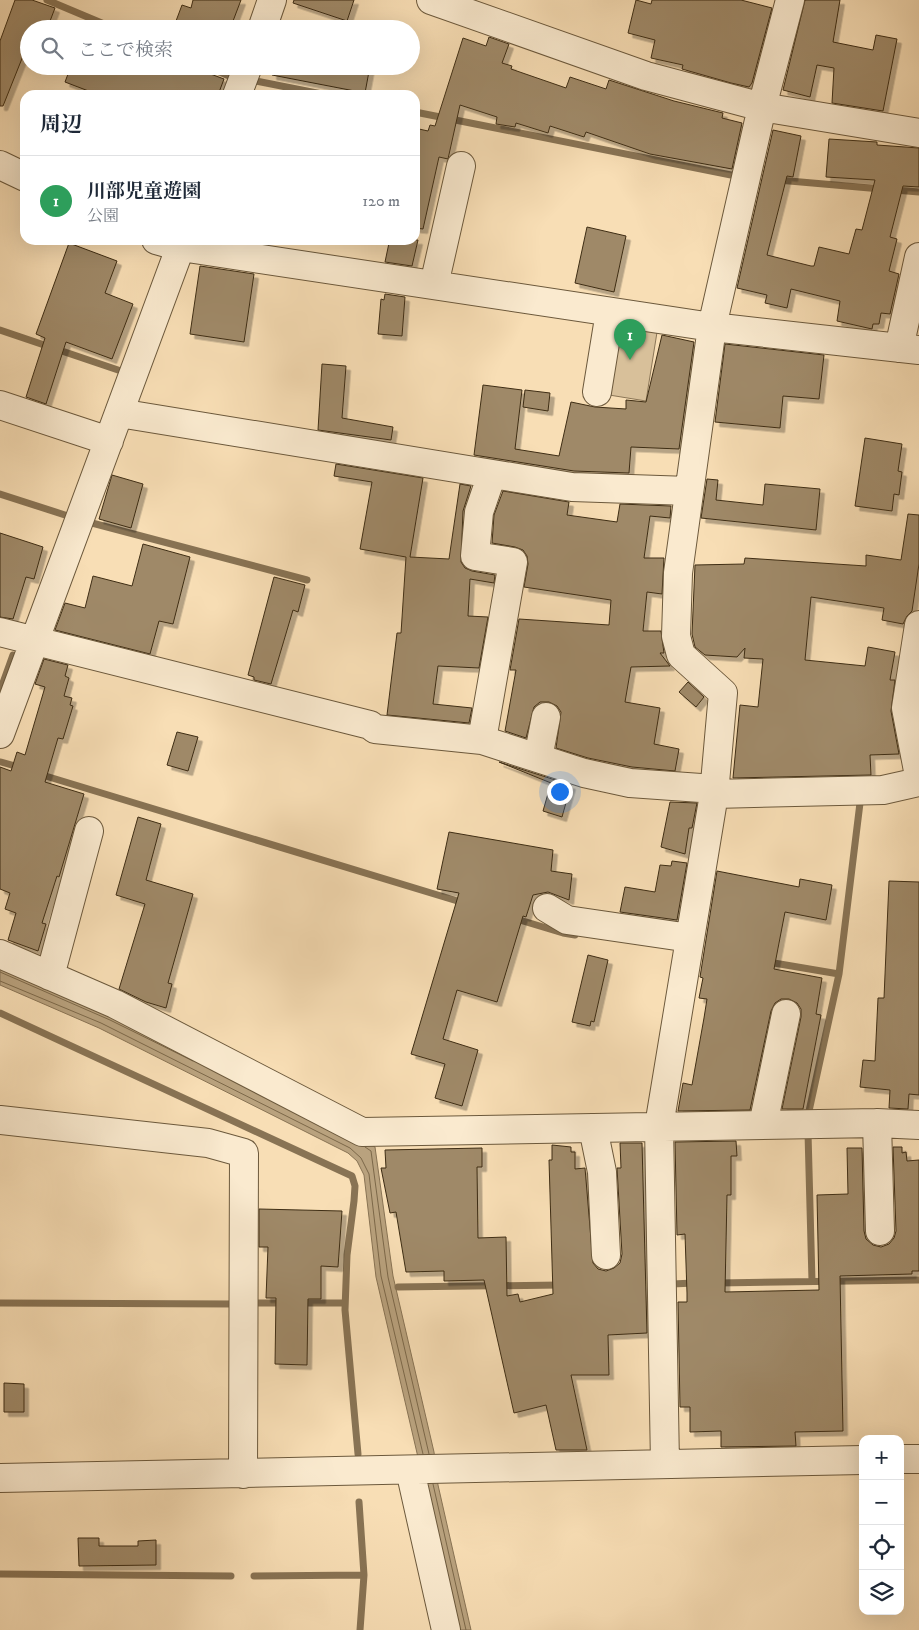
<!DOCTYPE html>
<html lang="ja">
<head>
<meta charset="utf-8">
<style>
	:root { --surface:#fff; --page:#f2f2f3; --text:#1f2937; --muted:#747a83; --line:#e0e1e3; --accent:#1a73e8 }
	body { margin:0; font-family:"IM FELL DW Pica","Noto Serif JP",serif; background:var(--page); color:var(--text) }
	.controls { position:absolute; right:15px; bottom:15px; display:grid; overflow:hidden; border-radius:10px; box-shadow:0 5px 20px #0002 }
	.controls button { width:45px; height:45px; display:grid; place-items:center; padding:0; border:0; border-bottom:1px solid var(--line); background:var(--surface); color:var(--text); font:25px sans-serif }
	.you { position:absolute; left:559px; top:791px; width:18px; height:18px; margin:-12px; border:4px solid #fff; border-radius:50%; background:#1a73e8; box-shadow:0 0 0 8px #1a73e833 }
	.badge { display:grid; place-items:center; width:32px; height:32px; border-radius:50%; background:var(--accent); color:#fff; font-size:16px; font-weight:700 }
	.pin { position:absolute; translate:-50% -41px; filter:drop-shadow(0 1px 2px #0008) }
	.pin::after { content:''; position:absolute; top:26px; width:18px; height:15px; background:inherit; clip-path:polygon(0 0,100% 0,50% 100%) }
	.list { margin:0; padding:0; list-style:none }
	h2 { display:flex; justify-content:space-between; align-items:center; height:65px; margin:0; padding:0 20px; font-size:21px }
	h2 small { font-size:16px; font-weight:400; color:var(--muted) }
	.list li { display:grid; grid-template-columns:32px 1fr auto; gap:15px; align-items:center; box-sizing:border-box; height:90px; padding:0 20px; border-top:1px solid var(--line) }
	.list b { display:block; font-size:19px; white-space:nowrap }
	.list p { margin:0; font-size:16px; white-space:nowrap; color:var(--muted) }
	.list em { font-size:16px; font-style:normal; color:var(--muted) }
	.icon { flex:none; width:28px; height:28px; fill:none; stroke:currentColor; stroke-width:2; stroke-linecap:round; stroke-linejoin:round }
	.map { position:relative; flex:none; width:919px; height:1630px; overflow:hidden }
	.search { position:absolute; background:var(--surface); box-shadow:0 5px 20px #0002; left:20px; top:20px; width:400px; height:55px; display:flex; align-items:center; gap:12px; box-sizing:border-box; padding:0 18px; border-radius:28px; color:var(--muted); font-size:19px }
	.panel { position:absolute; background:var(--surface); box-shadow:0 5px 20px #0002; left:20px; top:90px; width:400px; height:155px; border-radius:15px }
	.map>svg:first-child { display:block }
</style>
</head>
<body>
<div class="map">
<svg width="919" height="1630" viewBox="0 0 919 1630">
	<defs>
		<filter id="shadow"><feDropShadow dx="4.5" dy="4.5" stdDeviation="0" flood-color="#0004"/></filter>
	</defs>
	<rect width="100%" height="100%" fill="#f8deb5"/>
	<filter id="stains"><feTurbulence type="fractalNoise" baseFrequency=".004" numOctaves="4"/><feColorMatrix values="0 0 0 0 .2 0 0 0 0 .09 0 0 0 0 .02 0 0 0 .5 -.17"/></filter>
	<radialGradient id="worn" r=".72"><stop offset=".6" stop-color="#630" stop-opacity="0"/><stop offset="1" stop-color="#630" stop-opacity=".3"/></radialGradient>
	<path fill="#d8c09a" stroke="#8b7657" d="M615,319L658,326L646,401L603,394Z"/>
	<path fill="#b9a27e" stroke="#887354" d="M0,967L113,1016L375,1147L393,1276L434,1452L438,1485L471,1630H453L417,1453L376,1277L364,1175L357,1161L348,1153L99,1028L0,985Z"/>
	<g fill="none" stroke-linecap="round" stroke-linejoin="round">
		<path stroke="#7c6849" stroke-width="1" d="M0,972L110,1020L193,1061
			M0,981L101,1023L350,1148L361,1158L369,1174L381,1276L423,1454
			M365,1147L371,1151L388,1277L429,1454
			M433,1484L466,1630"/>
		<path stroke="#887354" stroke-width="7" d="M47,0L116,29
			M205,66L234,78
			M256,81L327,95
			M415,112L731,175
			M778,180L881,189
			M895,190L919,192
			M0,330L121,371
			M0,494L68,516
			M92,523L307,580
			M0,691L13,655
			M1,762L22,768
			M39,774L464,903
			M513,918L563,933L575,935
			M768,962L839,974L809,1111
			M839,974L860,803
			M0,1013L352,1176L355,1186L354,1201L347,1255L345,1310L358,1454
			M808,1133L812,1281
			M718,1283L919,1280
			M672,1284L694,1283
			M398,1287L560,1285
			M0,1303L234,1304
			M253,1303H285
			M298,1303H345
			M359,1502L364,1575L360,1630
			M0,1574L231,1576
			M254,1576L364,1575"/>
	</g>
	<path fill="#9f8968" stroke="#3e2d14" filter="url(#shadow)" d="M15,0H32L55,8L47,29H29V41L3,106H0V41Z
		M193,0H241L230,29H173L182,5L191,8Z
		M294,0H354L347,21L293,3Z
		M636,0L651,4L652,0H741L772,8L752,83L749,87L731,83L682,69L683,65L651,58L655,40L628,33Z
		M805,0H840L833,42L873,50L876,35L897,39L883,111L832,103L834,68L817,65L810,97L783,90Z
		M489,37L509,44L502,63L512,66L511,69L566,88L570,77L606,89L609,80L674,101L723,113L722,118L742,123L732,169L650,154L586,132L584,137L550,126L548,133L516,123L515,127L496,124L497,117L460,105L448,159L439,157L423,229L415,228V149L419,129L428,131L430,125L435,126L463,38L486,46Z
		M71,66H189L224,79L218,95H99L65,82Z
		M273,66H370L365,93L272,75Z
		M773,130L801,136L793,177L787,176L767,255L811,266H814L819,247L849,254L856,229L862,230L875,180L826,177L829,139L877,142V145L919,148V187L903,186L890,237L897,239L889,271L899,274L890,314L881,313L879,324H873L872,329L837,321L840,301L791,289L787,308L765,303L767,295L737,288Z
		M587,227L626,236L614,292L575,283Z
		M395,240H418L412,266L385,262L389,243L395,244Z
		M69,243L117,261L105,293L133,304L112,359L66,342L46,404L26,397L45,338L36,334Z
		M200,266L254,274L244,342L190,334Z
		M385,294L405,297L402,336L378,334L381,299L384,300Z
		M662,335L694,342L679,449L631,447L629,473L574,471L474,455L483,385L522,390L515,449L559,456L571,402L595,407L626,409V400L646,402Z
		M725,344L824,355L819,399L783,396L780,428L715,422Z
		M322,364L346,366L342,418L393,427L391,440L318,430Z
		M525,390L550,393L548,411L523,407Z
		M865,438L902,444L898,471L902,472L899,495L894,494L892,511L855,506Z
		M336,464L423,478L410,557L449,559L460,484L471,486L463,511L461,562L465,568L472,571L495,575L494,583L470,579L468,616L488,617L479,668L438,666L433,704L472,708L469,723L387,715L397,633H401L406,557L360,549L372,482L334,476Z
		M112,475L143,484L131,528L99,519Z
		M707,479L718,480L716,500L763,505L765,484L820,489L816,530L701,518Z
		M503,491L569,502L567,515L617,522L620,504L671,506L670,518L650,516L644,558H664L662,594L647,592L643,631H661L664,653H660L670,666L631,667L625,702L660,708L654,744L679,749L675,771L632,767L588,758L556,748L561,712L557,706L549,702H540L534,707L526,738L505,731L516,670H510L519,619L609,625L611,600L524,587L528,564L527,556L523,550L515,547L492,543L494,515Z
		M908,514L919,515V564L912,611L907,616L903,624L882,620L884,608L811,597L805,660L865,666L868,647L895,652L890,680H895L891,711L899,754L870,755L871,775L733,778L740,705L758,707L763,659L744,658L745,648L737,657L705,655L695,647L692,634L695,565L744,564L745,558L866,566V555L901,560Z
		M0,533L43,547L34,579L26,577L13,619L0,617Z
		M143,544L190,557L173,624L159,621L150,654L55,630L65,603L85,608L93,576L132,586Z
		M274,577L305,585L298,612L293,610L271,684L254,680V677L248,675Z
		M44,659L68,665L65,676L69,678L64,696L72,698L70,705L73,706L63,739L58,738L45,782L84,794L59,877L57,876L42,923L46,924L38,951L8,940L16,913L5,909L10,893L0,889V767L11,771L17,752L25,755L45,687L35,684Z
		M688,682L704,697L696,707L679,692Z
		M177,732L198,737L188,771L167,765Z
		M499,762L571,785L562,817L543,811L551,783Z
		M670,802L697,803L692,828H689L685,854L661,847Z
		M138,817L161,824L146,880L193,894L168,983L172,984L166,1008L146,1002L119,989L145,904L116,895Z
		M449,832L553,850L551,871L572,874L569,900L548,892L533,895L526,917L523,916L497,1002L457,990L443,1039L478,1050L462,1106L435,1098L445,1064L411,1054L459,893L437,889Z
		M672,861L687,863L677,920L620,912L625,887L655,892L660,865L671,866Z
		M717,871L799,887L800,879L832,885L826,920L785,912L774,969L822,978L816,1014L821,1015L803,1109H782L801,1017V1009L797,1003L789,999H781L775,1003L771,1011L750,1110L678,1111L683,1083L692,1085L704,1018L707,999L699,998L703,978L700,977Z
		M889,881L919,882V1095L909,1094L908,1109L889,1108L890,1090L860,1087L863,1060L875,1061L878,998H884Z
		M588,955L608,960L594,1022L591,1021L590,1026L572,1022Z
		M736,1141L737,1156H731V1195H727L725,1292L819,1290L817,1195L848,1194L847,1148H862L864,1231L866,1239L873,1245L881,1247L889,1244L894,1238L896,1231L893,1147H902V1153L906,1152L907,1161L919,1160V1271H912V1274L840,1276L843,1431L795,1432L796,1446L721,1447V1431L690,1432V1407H680L678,1302H687V1293L685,1234L677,1235L675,1142Z
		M620,1143H642L647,1333L608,1335L609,1375H571L587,1450H556L546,1405L514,1413L484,1280L444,1281V1271L406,1272L396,1212L390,1213L381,1168H386L385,1150L482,1148V1167H477L478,1238L506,1237L507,1296L518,1294L520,1302L553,1294L549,1160H552V1145L571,1147V1152H575V1169L585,1168L593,1263L598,1269L606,1271L614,1268L620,1263L622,1254L617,1168H621Z
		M259,1209L342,1211L338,1267L321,1266V1299H308L307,1365L275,1364L276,1298H266L268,1247H259Z
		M4,1383L24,1384V1412H4Z
		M78,1538H99V1546H138V1541L156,1540V1565L79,1566Z"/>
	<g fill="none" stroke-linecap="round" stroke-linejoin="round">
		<g stroke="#6c593c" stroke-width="30">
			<path id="minor" d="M431,0L646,76L762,107L919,133
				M262,29L272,0
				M237,95L248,66
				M0,165L25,177
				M156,240L181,247L712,327L919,350
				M434,285L461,166
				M899,348L919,257
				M597,392L610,312
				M0,405L109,441
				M119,413L572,487L689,491
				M919,625L906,708L919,776
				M0,632L370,725L375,729L482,740L584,773L630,783L715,789
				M0,734L183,240
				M482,740L513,562L475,556L479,512L492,474
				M538,758L546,717
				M714,794L883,790L919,782
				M547,908L567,920L690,938
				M0,954L115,1004L362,1132L877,1123L919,1125
				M50,976L89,831
				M0,1120L208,1143L244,1153L243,1474
				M877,1123L880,1231
				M763,1125L786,1014
				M593,1128L602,1172L606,1255
				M900,1459H919
				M665,1464L659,1126L714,794L723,693L681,655L676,636L678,573L712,327L762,107L790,0
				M410,1470L446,1630
				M0,1478L863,1460"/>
		</g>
		<use href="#minor" stroke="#faeacf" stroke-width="28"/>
	</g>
	<rect width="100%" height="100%" filter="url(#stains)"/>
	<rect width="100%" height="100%" fill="url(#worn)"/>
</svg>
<div class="controls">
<button>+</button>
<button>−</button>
<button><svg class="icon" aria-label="locate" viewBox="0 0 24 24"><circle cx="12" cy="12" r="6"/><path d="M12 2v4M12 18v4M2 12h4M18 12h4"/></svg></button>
<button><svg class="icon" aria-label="layers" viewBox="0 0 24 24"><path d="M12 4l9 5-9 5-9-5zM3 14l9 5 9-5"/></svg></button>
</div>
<div class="you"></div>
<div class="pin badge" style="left:630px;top:360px;background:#2e9e5b">1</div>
<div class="search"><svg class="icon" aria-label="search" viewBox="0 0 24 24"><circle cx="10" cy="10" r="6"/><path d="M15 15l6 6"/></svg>ここで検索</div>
<section class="panel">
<h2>周辺<small></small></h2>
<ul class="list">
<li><span class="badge" style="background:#2e9e5b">1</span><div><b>川部児童遊園</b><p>公園</p></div><em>120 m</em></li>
</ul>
</section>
</div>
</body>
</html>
